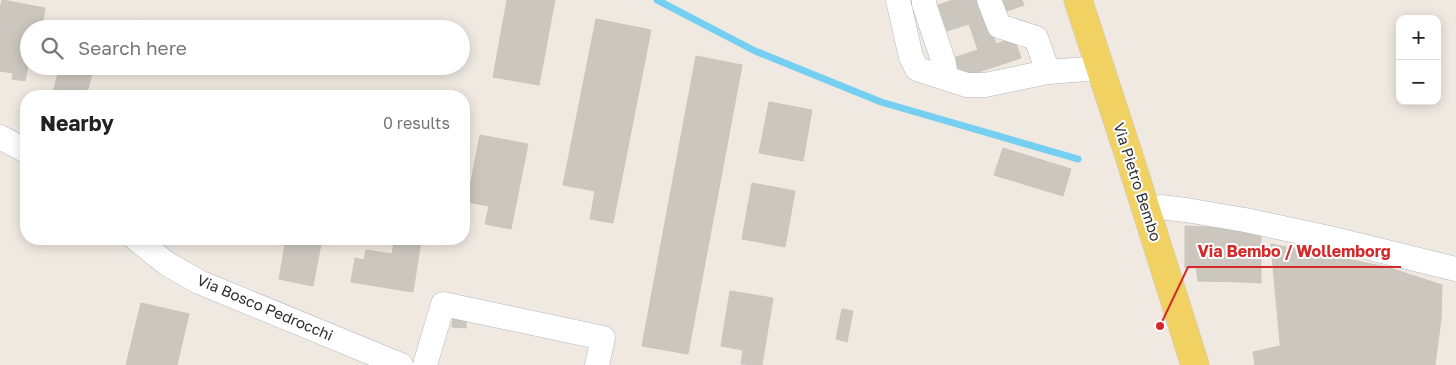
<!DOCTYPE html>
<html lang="en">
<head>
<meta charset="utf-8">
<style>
	:root { --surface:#fff; --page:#f2f2f2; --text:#222; --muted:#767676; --line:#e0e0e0 }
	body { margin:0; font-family:"Golos Text",sans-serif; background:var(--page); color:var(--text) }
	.controls { position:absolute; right:15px; top:15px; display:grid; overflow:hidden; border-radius:10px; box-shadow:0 2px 12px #0003 }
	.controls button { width:45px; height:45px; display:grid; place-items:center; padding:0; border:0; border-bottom:1px solid var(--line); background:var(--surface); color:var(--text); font:25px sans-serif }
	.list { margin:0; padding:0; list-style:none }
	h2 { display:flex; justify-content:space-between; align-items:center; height:65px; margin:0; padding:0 20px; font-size:21px }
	h2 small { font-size:16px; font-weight:400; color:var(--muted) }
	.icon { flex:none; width:28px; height:28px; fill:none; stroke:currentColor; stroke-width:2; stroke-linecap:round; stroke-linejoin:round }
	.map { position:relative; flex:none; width:1456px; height:365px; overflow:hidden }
	.search { position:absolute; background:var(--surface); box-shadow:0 2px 12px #0003; left:20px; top:20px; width:450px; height:55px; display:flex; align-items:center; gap:12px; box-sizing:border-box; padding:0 18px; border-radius:28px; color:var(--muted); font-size:19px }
	.panel { position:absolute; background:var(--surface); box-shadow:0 2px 12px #0003; left:20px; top:90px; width:450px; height:155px; border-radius:20px }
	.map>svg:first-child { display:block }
</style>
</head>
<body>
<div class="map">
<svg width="1456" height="365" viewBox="0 0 1456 365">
	<rect width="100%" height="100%" fill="#efe9e1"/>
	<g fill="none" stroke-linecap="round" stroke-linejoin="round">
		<path stroke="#75cff0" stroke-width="7" d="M657,0L755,51L881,102L1078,159"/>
	</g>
	<path fill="#cbc7bf" stroke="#cbc5ba" d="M2,0L45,8L42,29H29V60L25,81L12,79L13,73L0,71V9Z
		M507,0H555L539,85L493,77Z
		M953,0H1022L1024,5L987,18L997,47L979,53L969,24L947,31L938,5Z
		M596,19L651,30L613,223L590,219L595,191L563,185Z
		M139,20L146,21L145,29H138Z
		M1014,38L1021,58L957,79L950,59Z
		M696,56L742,65L688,354L642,346Z
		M60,66H94L86,96H52Z
		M769,102L812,110L803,161L759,153Z
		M480,135L528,144L511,229L485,224L489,206L467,202Z
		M1003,148L1071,169L1063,196L994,175Z
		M752,183L795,191L785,247L742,239Z
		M1185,226L1232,228L1261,235V283L1245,282V268H1185Z
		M286,239H322L313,286L279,279Z
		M395,239H422L420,247L394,243Z
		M394,243L420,247L413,292L351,282L355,258L364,260L366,250L392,254Z
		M1271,244L1387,267L1442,285L1441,319L1435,365H1282Z
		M1196,268H1245V282L1198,281Z
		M730,291L773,298L762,365L741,364L743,350L721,346Z
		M141,303L189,314L177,365H126Z
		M842,309L853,311L847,342L836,339Z
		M453,314L466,316V328L452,327Z
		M1280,346L1282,365H1255L1253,352Z"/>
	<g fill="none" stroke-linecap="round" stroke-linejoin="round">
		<g stroke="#b4b7c1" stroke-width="25">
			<path id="minor" d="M898,0L911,57L917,69L967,85H985L1048,72
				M924,0V4L944,63L946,78
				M989,0L999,26L1036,38L1048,72L1100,68
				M0,137L26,151
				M1146,211L1160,207L1186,210L1245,220L1329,238L1456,269
				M136,239L166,263L199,282L401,365
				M425,365L443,304L603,338L597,365"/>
		</g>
		<g stroke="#c9c9c9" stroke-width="29">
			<path id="major" d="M1078,0L1130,159L1195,365"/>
		</g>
		<use href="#minor" stroke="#fff" stroke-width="24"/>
		<use href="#major" stroke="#f2d163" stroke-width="28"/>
	</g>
	<g text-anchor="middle" stroke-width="4" stroke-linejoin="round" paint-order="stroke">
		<g font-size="15" fill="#2e2e2e" stroke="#fff">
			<text transform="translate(1137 182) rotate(72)" y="5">Via Pietro Bembo</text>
			<text transform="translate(265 308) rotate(23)" y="5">Via Bosco Pedrocchi</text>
		</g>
	</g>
	<path fill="none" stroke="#d62828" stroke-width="2" d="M1160 326L1188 267H1401"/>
	<circle fill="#d62828" stroke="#fff" stroke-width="2" cx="1160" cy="326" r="5"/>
	<g font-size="16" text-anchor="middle" font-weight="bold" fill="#d62828" stroke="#fff" stroke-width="4" stroke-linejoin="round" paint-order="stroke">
		<text x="1294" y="257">Via Bembo / Wollemborg</text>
	</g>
</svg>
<div class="controls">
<button>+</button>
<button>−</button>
</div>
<div class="search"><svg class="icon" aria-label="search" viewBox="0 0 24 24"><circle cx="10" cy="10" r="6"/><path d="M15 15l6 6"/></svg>Search here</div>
<section class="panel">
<h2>Nearby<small>0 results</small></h2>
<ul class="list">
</ul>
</section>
</div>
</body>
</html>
